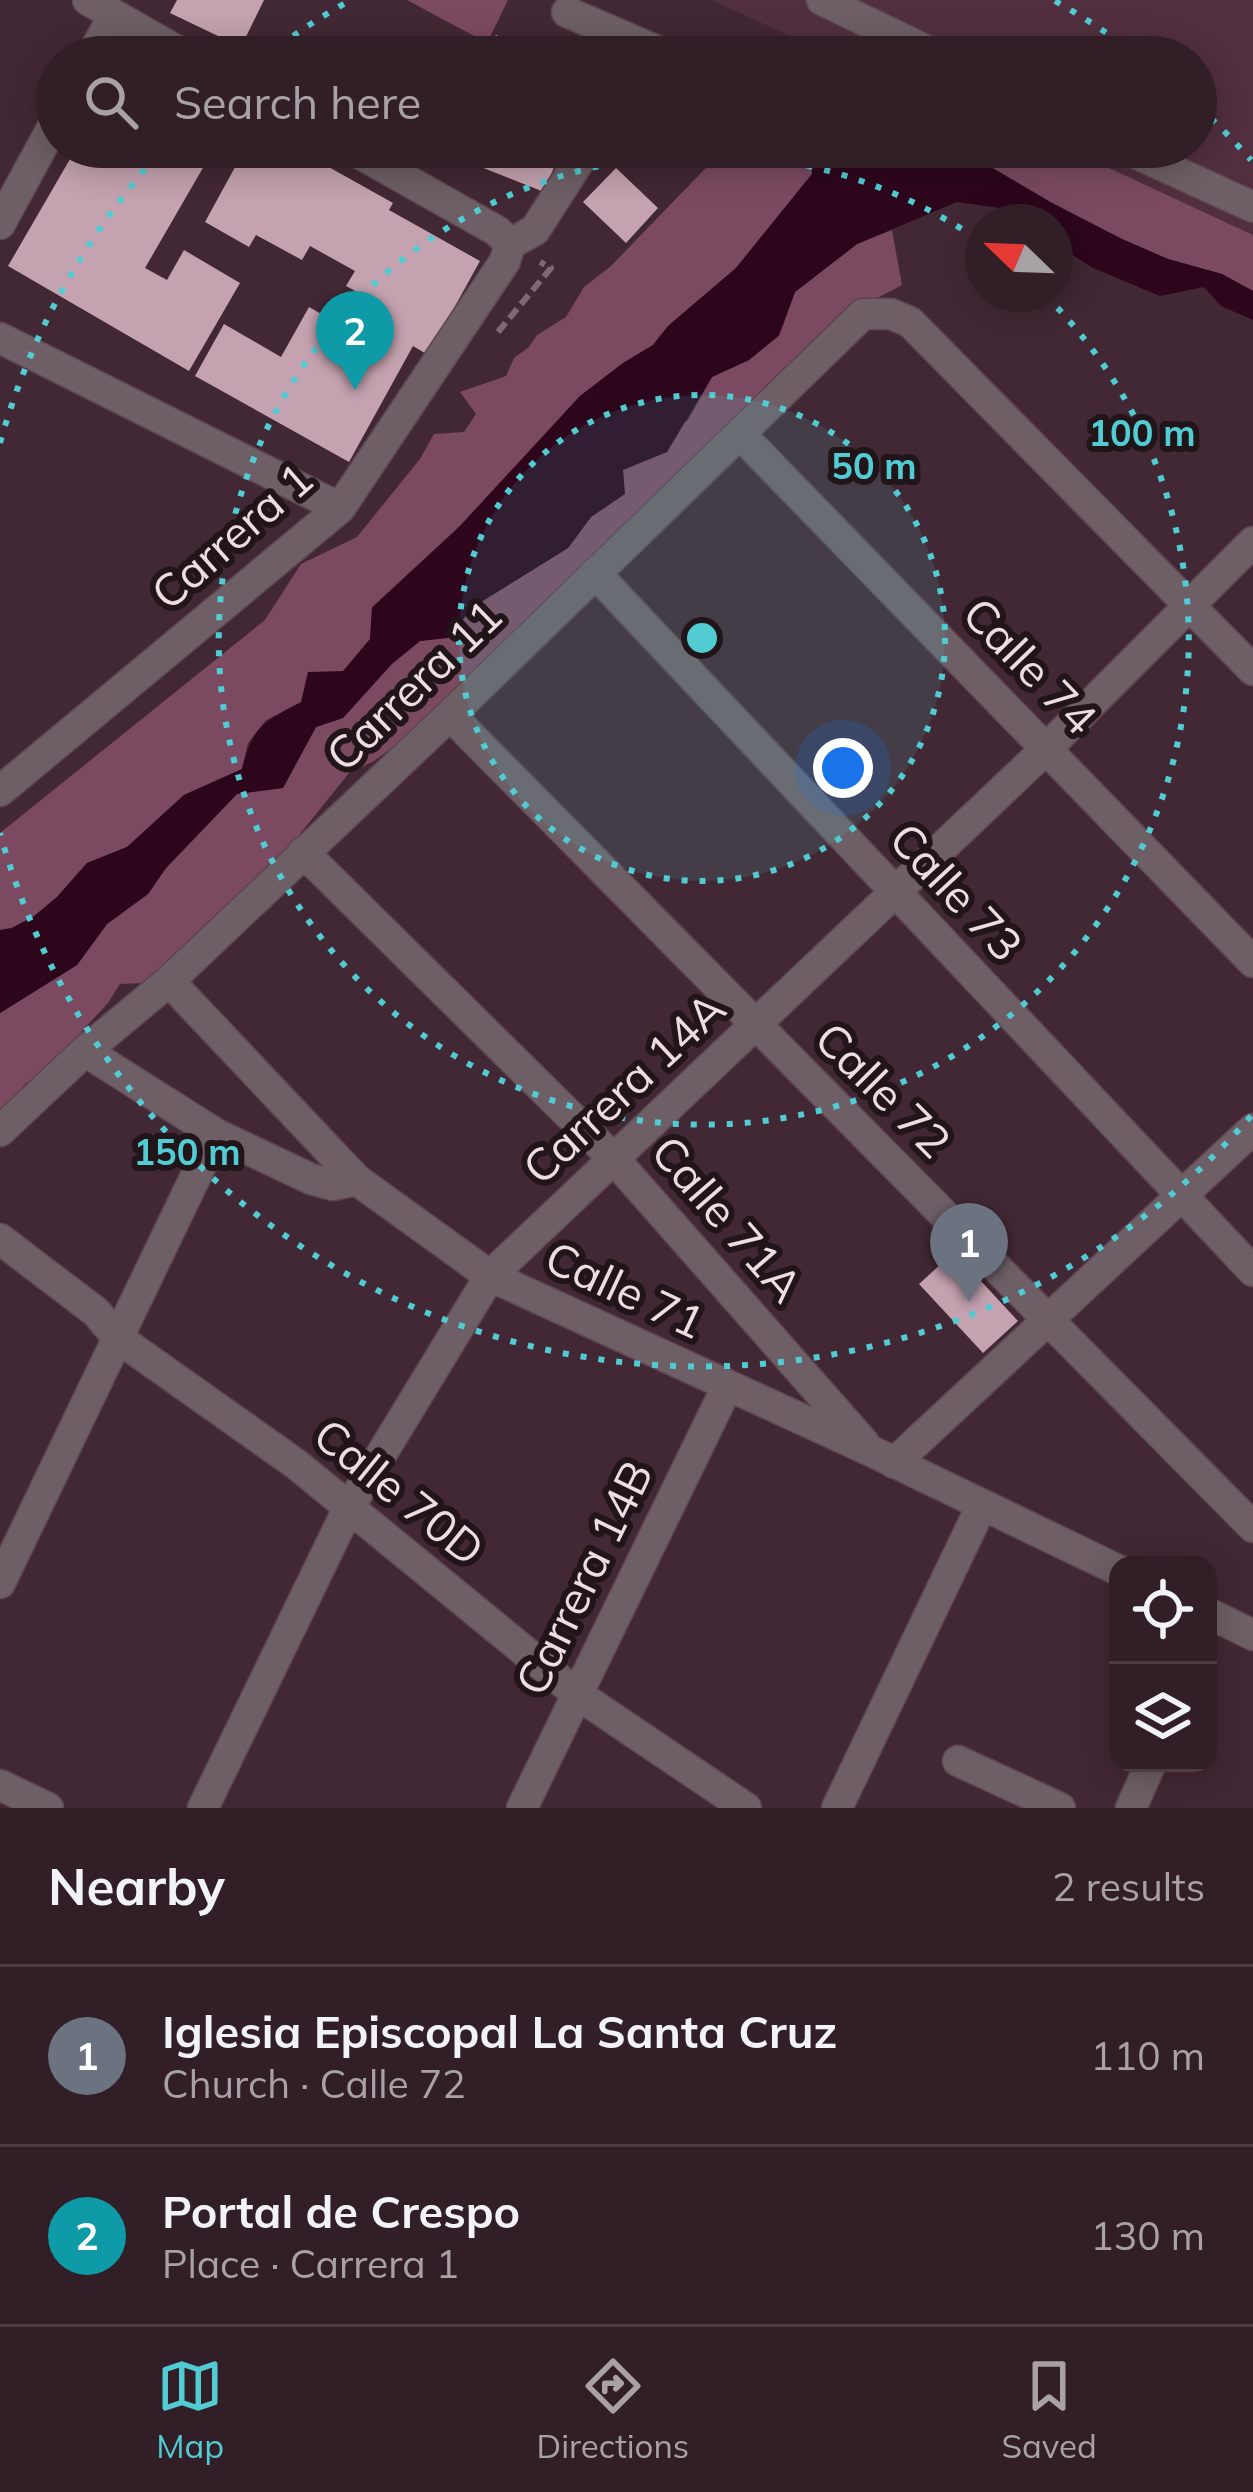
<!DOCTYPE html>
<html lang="en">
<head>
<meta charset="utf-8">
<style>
	:root { --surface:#321e27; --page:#3a272f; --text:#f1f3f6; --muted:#a8a2a7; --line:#4d3c44; --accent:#51ccd3 }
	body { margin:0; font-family:Mulish,sans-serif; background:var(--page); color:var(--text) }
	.controls { position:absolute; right:36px; bottom:36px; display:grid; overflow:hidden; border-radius:24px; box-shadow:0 6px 30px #0003 }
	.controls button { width:108px; height:108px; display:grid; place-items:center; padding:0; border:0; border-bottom:3px solid var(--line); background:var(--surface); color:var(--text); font:60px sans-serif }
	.compass { position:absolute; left:965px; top:204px; width:108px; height:108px; border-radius:50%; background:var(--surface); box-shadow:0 6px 30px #0003; rotate:293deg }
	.you { position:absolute; left:843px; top:768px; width:42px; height:42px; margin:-30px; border:9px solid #fff; border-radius:50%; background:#1a73e8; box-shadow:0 0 0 18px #1a73e833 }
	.badge { display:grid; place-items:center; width:78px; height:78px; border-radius:50%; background:var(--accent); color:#fff; font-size:39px; font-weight:700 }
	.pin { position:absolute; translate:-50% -99px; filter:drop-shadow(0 3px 6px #0008) }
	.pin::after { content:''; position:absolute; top:63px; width:42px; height:36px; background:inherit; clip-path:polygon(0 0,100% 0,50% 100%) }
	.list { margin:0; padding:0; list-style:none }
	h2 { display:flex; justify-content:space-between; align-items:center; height:156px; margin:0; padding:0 48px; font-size:51px }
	h2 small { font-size:39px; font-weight:400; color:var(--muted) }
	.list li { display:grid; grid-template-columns:78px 1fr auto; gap:36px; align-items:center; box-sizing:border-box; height:180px; padding:0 48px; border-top:3px solid var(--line) }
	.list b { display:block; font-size:45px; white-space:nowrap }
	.list p { margin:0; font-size:39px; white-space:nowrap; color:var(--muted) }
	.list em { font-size:39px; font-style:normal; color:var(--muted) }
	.icon { flex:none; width:66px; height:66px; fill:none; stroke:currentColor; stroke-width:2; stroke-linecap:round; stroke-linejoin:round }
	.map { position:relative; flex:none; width:1253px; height:1808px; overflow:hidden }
	.search { position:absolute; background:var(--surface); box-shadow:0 6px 30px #0003; left:36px; right:36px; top:36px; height:132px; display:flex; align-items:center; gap:30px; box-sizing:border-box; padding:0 42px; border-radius:66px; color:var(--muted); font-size:45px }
	.sheet { height:516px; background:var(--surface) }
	nav { display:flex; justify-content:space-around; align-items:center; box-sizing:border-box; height:168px; border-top:3px solid var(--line); background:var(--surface); font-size:33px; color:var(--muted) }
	nav a { display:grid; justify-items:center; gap:6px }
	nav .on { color:var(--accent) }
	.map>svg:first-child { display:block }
</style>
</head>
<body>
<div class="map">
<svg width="1253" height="1808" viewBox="0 0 1253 1808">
	<rect width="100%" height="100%" fill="#422834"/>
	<path fill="#512f3f" d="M712,0H1253V235L1064,147H1196V57H871L830,38L820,50Z"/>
	<path fill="#7b4a61" d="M407,0H508L487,43Z
		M726,147H809L812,174L736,268L668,326L653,345L623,363L580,396L460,526L372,607L370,639L343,672L302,703L266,720L248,743L242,769L184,795L127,847L87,863L57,897L33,917L11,928L0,930V833L265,620L301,564L357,537L420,459L434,434L464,432L476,414L460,392L506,376L514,358L529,347L537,335L566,317L584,287L611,266Z
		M957,147H1064L1253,235V291L1222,274L1168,259L1122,239L1052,203Z
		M892,230L902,285L836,320L533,617L480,663L462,696L374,761L349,773L300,834L289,861L261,871L229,912L167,982L120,984L108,1003L82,1031L67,1065L26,1083L4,1112L0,1113V1013L77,965L107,924L148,894L166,868L237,794L283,788L316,727L343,718L392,663L420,641L448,637L473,607L568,548L591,517L624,494L623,470L688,420L712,377L749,360L779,336L795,292L857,244Z"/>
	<path fill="#2e061c" d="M809,147H957L1052,203L1122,239L1168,259L1222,274L1253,291V320L1221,306L1204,287L1160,296L1093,268L1055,244V222H1021L999,208L957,202L857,244L795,292L779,335L749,360L712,377L667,452L623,470L625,494L591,517L568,548L473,607L448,638L420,641L392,664L343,718L316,727L283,788L237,794L166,868L148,894L107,924L77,965L0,1013V930L12,928L33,917L57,897L87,863L127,847L184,795L242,769C252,727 264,721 301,702L308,672L343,671L370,639L372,608L460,526L580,396L623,363L653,345L668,326L736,268L812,174Z"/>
	<path fill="#c4a2b0" d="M177,0H264L241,47L170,13Z
		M496,35L513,43L506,57H485Z
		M77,147H215L145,268L167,280L184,250L240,283L189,371L8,266Z
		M246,147H275L298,159L302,152L393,203L389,210L480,261L428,355L413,346L349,462L195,376L224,324L281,357L309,307L353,332L361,317L348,310L357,292L346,286L355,271L310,246L302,260L256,235L249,247L205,222Z
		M451,147H562L544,192L448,154Z
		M616,168L658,208L626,243L583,202Z
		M954,1252L1018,1321L983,1353L919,1284Z"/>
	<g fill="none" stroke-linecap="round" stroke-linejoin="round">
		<g stroke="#5e4550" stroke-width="33">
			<path id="minor" d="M88,0L188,57
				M822,0L940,57
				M567,12L671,57
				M91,57L114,15
				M348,147L497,231L510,244
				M1122,147L1253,207
				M0,224L57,119
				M510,244L535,230L588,147
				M0,338L340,508
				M741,435L1253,962
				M595,573L1253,1271
				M450,715L1253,1527
				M0,791L340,508L505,261L510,244
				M303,852L614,1159L864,1443
				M169,981L357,1180L490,1276L871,1451L1118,1570
				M85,1051L216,1134L311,1179L333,1185L357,1180
				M0,1131L85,1051L169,981L450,715L863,314H891L910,322L1253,670
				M0,1239L96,1312L118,1338L296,1464L577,1694L746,1808
				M894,1463L1253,1129
				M0,1583L216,1134
				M1208,1613L1253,1635
				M958,1761L1060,1808
				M0,1785L48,1808
				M203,1808L348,1509L490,1276L1047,748L1253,542
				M522,1808L727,1387
				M837,1808L982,1505
				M1131,1808L1151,1763"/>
		</g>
		<path stroke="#806973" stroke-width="6" stroke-dasharray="12 6" stroke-linecap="butt" d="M498,332L551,268L540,262"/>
		<use href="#minor" stroke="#6d5f65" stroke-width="30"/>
	</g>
	<circle cx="702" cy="638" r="243" fill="#51ccd3" fill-opacity=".12"/>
	<g fill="none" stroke="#51ccd3" stroke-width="6" stroke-dasharray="6 12">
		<circle cx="702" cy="638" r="243"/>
		<path d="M1045 295A485 485 0 1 1 980 241"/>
		<path d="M1251 1116A728 728 0 0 1 0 833M0 443A728 728 0 0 1 161 151M264 57A728 728 0 0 1 349 1M1055 1A728 728 0 0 1 1140 57M1198 106A728 728 0 0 1 1251 160"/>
	</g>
	<g text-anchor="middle" stroke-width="12" stroke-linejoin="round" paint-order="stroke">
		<g font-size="45" fill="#eedce3" stroke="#21151a">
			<text transform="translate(232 536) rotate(-41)" y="16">Carrera 1</text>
			<text transform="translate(1030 666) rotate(46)" y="16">Calle 74</text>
			<text transform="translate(414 685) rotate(-44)" y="16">Carrera 11</text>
			<text transform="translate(956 892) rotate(47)" y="16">Calle 73</text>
			<text transform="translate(624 1088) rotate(-43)" y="16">Carrera 14A</text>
			<text transform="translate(883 1090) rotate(45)" y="16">Calle 72</text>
			<text transform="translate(727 1219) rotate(49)" y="16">Calle 71A</text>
			<text transform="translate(625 1290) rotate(25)" y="16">Calle 71</text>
			<text transform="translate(399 1492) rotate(39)" y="16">Calle 70D</text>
			<text transform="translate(584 1578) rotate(-64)" y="16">Carrera 14B</text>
		</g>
	</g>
	<circle cx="702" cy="638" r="18" fill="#51ccd3" stroke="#21151a" stroke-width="6"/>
	<g font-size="36" text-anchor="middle" font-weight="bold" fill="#51ccd3" stroke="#21151a" stroke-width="12" stroke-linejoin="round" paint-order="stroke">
		<text x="1142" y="446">100 m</text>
		<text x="874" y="479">50 m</text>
		<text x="187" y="1165">150 m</text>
	</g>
</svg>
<div class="controls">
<button><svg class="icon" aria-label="locate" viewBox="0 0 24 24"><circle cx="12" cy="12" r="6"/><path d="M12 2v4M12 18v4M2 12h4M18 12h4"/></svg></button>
<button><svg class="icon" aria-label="layers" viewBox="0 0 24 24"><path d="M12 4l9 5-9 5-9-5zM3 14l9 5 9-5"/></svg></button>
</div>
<svg class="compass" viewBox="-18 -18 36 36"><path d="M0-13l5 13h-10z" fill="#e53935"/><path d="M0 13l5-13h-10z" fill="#a8a2a7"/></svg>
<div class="you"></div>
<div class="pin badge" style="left:969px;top:1302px;background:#6b7280">1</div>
<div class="pin badge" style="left:355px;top:390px;background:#0f9aa8">2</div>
<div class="search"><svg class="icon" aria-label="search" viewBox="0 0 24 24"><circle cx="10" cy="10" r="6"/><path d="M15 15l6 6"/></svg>Search here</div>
</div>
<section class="sheet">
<h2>Nearby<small>2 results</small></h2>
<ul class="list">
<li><span class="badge" style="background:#6b7280">1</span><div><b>Iglesia Episcopal La Santa Cruz</b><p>Church · Calle 72</p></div><em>110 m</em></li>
<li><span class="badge" style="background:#0f9aa8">2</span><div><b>Portal de Crespo</b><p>Place · Carrera 1</p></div><em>130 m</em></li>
</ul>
</section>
<nav>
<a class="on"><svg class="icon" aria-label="map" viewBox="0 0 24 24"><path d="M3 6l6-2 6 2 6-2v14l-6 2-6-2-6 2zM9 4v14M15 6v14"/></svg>Map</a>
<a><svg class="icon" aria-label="directions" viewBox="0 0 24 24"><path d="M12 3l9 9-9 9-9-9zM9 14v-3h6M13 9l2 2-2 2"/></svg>Directions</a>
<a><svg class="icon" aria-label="saved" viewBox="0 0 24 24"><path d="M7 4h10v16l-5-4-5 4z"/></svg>Saved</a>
</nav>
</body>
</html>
